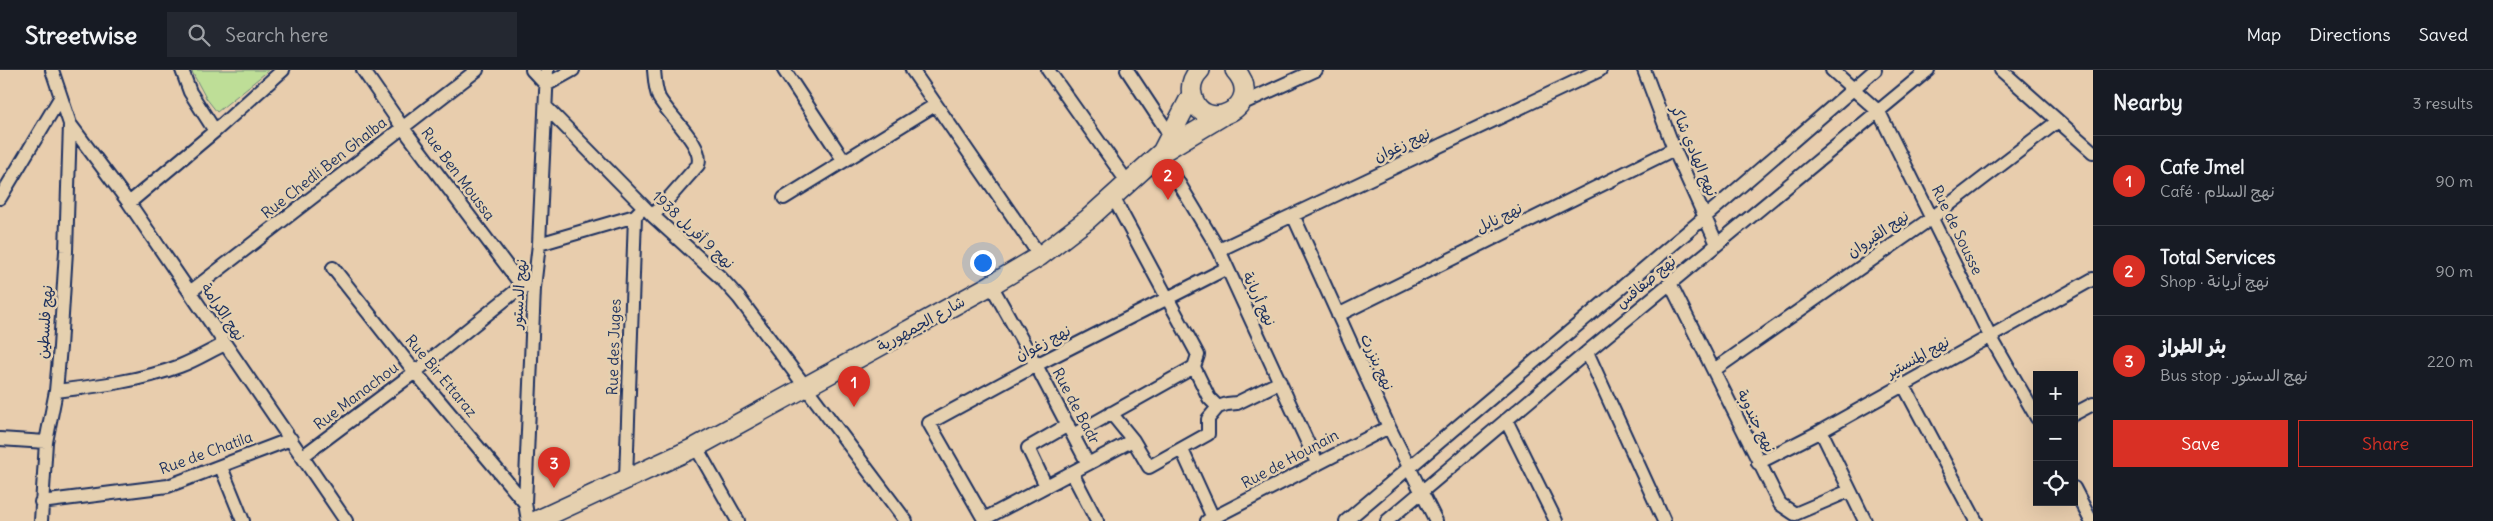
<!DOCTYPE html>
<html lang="en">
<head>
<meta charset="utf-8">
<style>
	:root { --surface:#171b24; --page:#242831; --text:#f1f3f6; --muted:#9ea1a6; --line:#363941; --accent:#d93025 }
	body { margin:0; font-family:Delius,"Playpen Sans Arabic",sans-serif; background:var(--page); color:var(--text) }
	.controls { position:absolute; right:15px; bottom:15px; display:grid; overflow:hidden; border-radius:0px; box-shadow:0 5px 20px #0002 }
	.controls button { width:45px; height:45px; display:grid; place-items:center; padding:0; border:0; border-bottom:1px solid var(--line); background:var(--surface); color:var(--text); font:25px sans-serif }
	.you { position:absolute; left:982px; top:192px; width:18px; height:18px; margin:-12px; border:4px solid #fff; border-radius:50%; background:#1a73e8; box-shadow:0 0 0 8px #1a73e833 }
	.badge { display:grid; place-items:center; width:32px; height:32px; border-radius:50%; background:var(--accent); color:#fff; font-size:16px; font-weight:700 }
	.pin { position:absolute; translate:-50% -41px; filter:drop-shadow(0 1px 2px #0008) }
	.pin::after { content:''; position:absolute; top:26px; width:18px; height:15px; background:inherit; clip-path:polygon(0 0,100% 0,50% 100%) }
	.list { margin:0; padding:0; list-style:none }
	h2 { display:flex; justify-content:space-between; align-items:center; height:65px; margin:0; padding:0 20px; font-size:21px }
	h2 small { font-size:16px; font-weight:400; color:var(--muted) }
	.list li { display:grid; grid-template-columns:32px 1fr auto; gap:15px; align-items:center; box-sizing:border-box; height:90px; padding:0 20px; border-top:1px solid var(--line) }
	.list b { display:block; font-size:19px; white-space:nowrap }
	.list p { margin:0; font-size:16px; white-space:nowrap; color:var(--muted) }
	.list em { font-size:16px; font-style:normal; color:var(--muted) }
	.actions { display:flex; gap:10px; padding:15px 20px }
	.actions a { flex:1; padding:11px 0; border:1px solid var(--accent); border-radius:0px; text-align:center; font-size:18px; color:var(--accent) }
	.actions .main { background:var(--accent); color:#fff }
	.icon { flex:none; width:28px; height:28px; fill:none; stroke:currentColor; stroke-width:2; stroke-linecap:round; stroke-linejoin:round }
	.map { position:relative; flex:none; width:2093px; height:451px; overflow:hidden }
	header { display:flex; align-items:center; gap:30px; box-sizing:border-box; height:70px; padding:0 25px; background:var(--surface); border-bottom:1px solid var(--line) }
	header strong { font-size:24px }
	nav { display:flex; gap:28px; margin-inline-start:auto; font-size:18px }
	.search { width:350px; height:45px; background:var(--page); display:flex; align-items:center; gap:12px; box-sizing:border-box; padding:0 18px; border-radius:0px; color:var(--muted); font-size:19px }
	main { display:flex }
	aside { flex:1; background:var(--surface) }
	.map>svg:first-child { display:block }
</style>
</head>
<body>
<header>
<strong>Streetwise</strong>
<div class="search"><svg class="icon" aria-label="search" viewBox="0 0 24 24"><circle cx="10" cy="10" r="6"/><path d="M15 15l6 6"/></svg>Search here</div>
<nav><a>Map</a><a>Directions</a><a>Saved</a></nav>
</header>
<main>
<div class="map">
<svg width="2093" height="451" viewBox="0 0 2093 451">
	<rect width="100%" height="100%" fill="#e8cdad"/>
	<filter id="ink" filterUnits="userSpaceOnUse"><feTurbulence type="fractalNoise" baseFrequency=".02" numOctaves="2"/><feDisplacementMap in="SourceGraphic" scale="10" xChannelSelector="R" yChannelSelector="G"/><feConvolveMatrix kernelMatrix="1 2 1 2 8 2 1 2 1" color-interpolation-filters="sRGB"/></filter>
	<g filter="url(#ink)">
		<path fill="#bede97" stroke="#6c867a" d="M191,0H269L217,42L206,28Z"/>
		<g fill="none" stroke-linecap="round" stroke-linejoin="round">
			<g stroke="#1b2f5e" stroke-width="16">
				<path id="minor" d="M52,0L70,54L129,133L346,451
					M182,0L190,22L215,61
					M363,0L403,58L522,216L534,218
					M532,0L546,15L573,0
					M784,0L844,91
					M912,0L1040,186
					M1048,0L1128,113
					M1127,0L1170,65
					M1644,0L1674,79L1717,174
					M1832,0L1879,42L1990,266L2037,348
					M2001,0L2093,82
					M1239,35L1316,0
					M546,37L653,146L721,208L739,228L906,451
					M1158,86L1174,105L1219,180L1317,393
					M1113,127L1198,285L1194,297L1209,328L1218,337
					M0,128L60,28
					M784,128L935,35
					M129,133L215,61L283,0
					M1293,145L1389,357L1436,451
					M653,146L698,95C705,76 668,45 659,28C655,19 655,9 654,0
					M539,174L635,146L640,141
					M1219,180L1600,0
					M333,198L415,302L525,433
					M1670,213L1780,434L1795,444L1849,421
					M991,215L1036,295L1088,394
					M190,222L477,0
					M1338,245L1674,79
					M1587,282L1664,451
					M1714,300L1933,147L2058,51
					M1903,314L1976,451
					M56,321C98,316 140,311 180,296C196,290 210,281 225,274
					M1111,343L1133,370L1149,397L1208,364V349L1218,337L1227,334L1237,333L1280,312
					M2074,344L2093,334
					M1506,350L1556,451
					M1821,361L1865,451
					M1073,365L1194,297
					M0,369L46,372
					M696,377L738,451
					M1182,380L1213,448
					M303,386L415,302L522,216
					M1758,393L1821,361L2093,209
					M221,397L243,451
					M1072,403L1097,451
					M626,409L635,146
					M1046,416L1028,378L1068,355
					M2074,418L2091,451
					M41,432L168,416L291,369
					M984,449L1133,370
					M41,451L46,372L56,321L60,277L66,181L70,54
					M528,451L525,433L534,218L539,174L547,0
					M985,451L929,353L1036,295L1227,198
					M1207,451L1389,357
					M1346,451L1705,147L1875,0
					M1387,451L1587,282L1928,0"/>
			</g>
			<g stroke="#1b2f5e" stroke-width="22">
				<path id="secondary" d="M1200,0C1193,7 1190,16 1192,25C1202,68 1268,36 1235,0
					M1162,82L1192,24
					M536,451L696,377L991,215L1040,186L1088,149L1162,82L1222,46"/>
			</g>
			<use href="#minor" stroke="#e5d0af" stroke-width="12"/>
			<use href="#secondary" stroke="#e5d0af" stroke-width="19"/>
		</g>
	</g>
	<g text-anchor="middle" stroke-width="5" stroke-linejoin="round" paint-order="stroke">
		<g font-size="15" fill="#1b2f5e" stroke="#e5d0af">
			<text transform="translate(1402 75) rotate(-25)" y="5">نهج زغوان</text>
			<text transform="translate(1694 81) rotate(67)" y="5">نهج الهادي شاكر</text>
			<text transform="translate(324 98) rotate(-38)" y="5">Rue Chedli Ben Ghalba</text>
			<text transform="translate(458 104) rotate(53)" y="5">Rue Ben Moussa</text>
			<text transform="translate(1499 148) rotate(-26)" y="5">نهج نابل</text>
			<text transform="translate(693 160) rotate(43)" y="5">نهج 9 أفريل 1938</text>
			<text transform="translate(1957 160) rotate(64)" y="5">Rue de Sousse</text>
			<text transform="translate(1878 164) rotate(-34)" y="5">نهج القيروان</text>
			<text transform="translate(1646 212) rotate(-40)" y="5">نهج صفاقس</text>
			<text transform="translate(519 224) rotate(-86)" y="5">نهج الدستور</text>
			<text transform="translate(1259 229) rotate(65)" y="5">نهج أريانة</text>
			<text transform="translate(223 242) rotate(56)" y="5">نهج الكرامة</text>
			<text transform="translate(45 252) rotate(-86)" y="5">نهج فلسطين</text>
			<text transform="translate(921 254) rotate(-29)" y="5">شارع الجمهورية</text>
			<text transform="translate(1043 273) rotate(-27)" y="5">نهج زغوان</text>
			<text transform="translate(614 277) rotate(-88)" y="5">Rue des Juges</text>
			<text transform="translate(1918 287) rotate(-29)" y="5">نهج المنستير</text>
			<text transform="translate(1377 292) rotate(66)" y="5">نهج بنزرت</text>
			<text transform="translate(441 306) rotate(50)" y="5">Rue Bir Ettaraz</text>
			<text transform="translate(356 326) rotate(-37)" y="5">Rue Manachou</text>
			<text transform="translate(1076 336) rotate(62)" y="5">Rue de Badr</text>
			<text transform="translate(1756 351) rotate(64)" y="5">نهج جندوبة</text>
			<text transform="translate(206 383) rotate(-20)" y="5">Rue de Chatila</text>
			<text transform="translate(1290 389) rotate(-28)" y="5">Rue de Hounain</text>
		</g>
	</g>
</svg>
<div class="controls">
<button>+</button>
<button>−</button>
<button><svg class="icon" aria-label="locate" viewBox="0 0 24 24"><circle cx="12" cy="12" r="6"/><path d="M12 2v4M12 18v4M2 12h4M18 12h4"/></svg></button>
</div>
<div class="you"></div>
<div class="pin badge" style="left:854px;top:337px">1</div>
<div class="pin badge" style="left:1168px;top:130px">2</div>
<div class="pin badge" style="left:554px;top:418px">3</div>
</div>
<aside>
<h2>Nearby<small>3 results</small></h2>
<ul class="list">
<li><span class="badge">1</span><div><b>Cafe Jmel</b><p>Café · نهج السلام</p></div><em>90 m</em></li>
<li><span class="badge">2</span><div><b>Total Services</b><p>Shop · نهج أريانة</p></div><em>90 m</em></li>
<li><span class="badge">3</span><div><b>بئر الطراز</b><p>Bus stop · نهج الدستور</p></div><em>220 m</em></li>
</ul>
<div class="actions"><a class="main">Save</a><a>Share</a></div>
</aside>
</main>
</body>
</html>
